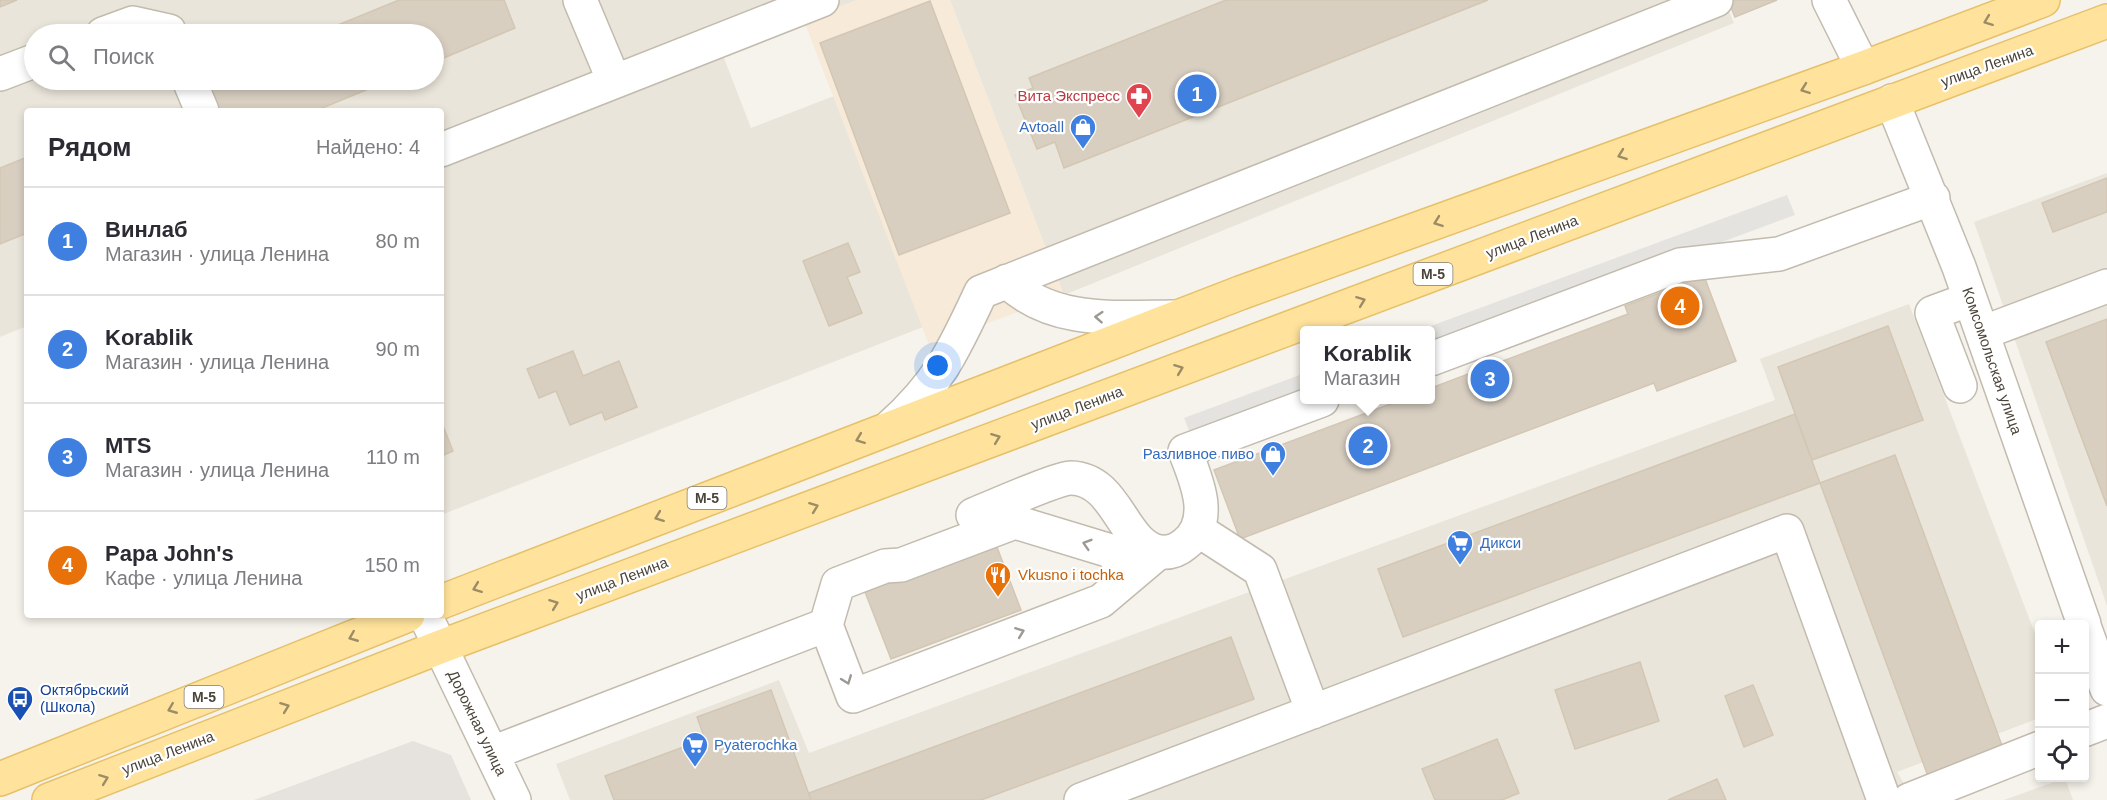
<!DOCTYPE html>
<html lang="ru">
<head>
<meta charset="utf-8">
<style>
	:root { --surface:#fff; --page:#f7f7f7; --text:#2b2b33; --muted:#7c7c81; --line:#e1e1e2; --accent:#fc3f1d }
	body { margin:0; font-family:Helvetica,sans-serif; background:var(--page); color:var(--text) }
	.controls { position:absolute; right:18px; bottom:18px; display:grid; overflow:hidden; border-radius:6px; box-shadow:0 3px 9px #0003 }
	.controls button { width:54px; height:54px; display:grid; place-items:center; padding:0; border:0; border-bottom:2px solid var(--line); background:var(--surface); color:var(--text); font:30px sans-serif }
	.you { position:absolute; left:938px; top:366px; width:21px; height:21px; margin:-15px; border:4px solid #fff; border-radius:50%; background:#1a73e8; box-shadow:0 0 0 9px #1a73e833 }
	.badge { display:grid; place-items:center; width:39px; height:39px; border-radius:50%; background:var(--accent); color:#fff; font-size:20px; font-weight:700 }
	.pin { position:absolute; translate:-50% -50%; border:3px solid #fff; box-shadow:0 2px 6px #0006 }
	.popup { position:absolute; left:1300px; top:326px; width:135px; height:78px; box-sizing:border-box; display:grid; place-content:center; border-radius:6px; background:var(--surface); filter:drop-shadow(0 2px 4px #0005); font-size:20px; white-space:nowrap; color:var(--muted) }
	.popup b { font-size:22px; color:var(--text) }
	.popup::after { content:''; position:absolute; left:50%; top:100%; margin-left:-12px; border:12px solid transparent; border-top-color:var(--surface) }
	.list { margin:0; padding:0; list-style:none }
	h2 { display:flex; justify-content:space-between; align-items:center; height:78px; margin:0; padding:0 24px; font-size:26px }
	h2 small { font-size:20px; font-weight:400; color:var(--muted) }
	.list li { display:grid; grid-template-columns:39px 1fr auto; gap:18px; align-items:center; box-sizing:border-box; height:108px; padding:0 24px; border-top:2px solid var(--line) }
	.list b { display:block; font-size:22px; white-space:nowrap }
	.list p { margin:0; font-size:20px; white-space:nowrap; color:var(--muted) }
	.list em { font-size:20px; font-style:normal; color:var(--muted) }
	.icon { flex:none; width:33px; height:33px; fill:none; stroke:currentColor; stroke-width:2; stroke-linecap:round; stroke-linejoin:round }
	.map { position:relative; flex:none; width:2107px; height:800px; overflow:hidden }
	.search { position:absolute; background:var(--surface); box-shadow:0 3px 9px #0003; left:24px; top:24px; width:420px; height:66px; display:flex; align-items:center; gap:15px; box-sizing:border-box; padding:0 21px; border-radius:33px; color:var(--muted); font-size:22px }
	.panel { position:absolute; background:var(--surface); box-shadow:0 3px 9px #0003; left:24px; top:108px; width:420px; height:510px; border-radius:6px }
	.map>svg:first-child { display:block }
</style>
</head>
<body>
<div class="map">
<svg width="2107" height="800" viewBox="0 0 2107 800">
	<rect width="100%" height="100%" fill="#f6f3ec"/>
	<path fill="#eae5da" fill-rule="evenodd" d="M0,0H857L722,53L751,128L834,96L923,327L441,515V111H27V326L0,337ZM34,34H434V80H34Z
		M950,0H1724L1734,23L1064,295Z
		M2107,173V606L1974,222Z
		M1909,304L2039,644V718L1897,772L1914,800H570L556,764L779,680L809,753L1775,400L1760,359Z
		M2065,778L2073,800H2004Z"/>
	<path fill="#f7ead8" d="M857,0H950L1064,295L929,345L804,21Z"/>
	<path fill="#e6e2dd" d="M413,741L451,755L471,800H254Z"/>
	<path fill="#e5e3e0" d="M1787,195L1795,215L1431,350V330H1420Z
		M1305,373V397L1192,438L1184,418Z"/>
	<path fill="#d8cfc1" stroke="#d3c7b4" stroke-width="1.5" d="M0,0H17L0,7Z
		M399,0H504L515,28L434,62V34H316Z
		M1226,0H1488L1064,168L1055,142L1037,149L1015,95L1033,88L1029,78Z
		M1728,0H1777L1735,17Z
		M930,1L1010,213L899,255L820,43Z
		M206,80H390L315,111H219Z
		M27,157V233L0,244V168Z
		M2107,178V212L2053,232L2042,203Z
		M848,243L860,272L847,277L862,313L829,326L803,261Z
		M1704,276L1736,361L1657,391L1654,383L1240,539L1214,470L1401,400H1431V388L1628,314L1625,306Z
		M2107,319V506L2046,342Z
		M1888,326L1923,420L1812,460L1778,367Z
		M573,351L583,376L619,361L637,407L605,420L602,412L570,425L556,391L539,398L527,369Z
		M1795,414L1820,483L1403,637L1378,569Z
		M441,421L453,451L441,456Z
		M1895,455L2004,751L1929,779L1820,483Z
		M995,542L1021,610L891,659L865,592Z
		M1231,637L1254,699L981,800H811L809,793Z
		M1640,662L1659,721L1575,749L1555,690Z
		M1753,685L1773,735L1744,747L1725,696Z
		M771,690L811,800H614L605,776L705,739L697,717Z
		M1497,739L1519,793L1502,800H1435L1422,769Z
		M1717,779L1726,800H1668Z"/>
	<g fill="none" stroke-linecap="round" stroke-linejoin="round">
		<g stroke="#c2bbae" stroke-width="36">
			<path id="minor" d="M580,0L614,81
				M1829,0L1863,68
				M103,34L133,23L169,31L170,34
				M0,74L34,61
				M189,80L202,111
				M1892,101L1959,267L2084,624
				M441,150L822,0
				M1007,281C1053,325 1117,317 1177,317
				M1982,333L2107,286
				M1431,359L1680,265L1779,254L1933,198
				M1960,386L1932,313L1970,299
				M890,427C939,383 954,350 981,292L1716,0
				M973,515C990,508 1058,478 1071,478C1118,479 1122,546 1160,552C1169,553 1178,550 1185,544C1215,521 1196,479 1185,451L1322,400
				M1198,530L1260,570L1313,712
				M1125,580L1114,552L1015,522L901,565L885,566L838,584L826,625L853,696L1101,601L1159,552
				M425,615L514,800
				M2084,626L2107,689
				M2084,730L2107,721
				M492,753L826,625
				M1081,800L1787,531L1884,800
				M1909,800L2040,748"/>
		</g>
		<g stroke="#e6c16a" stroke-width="36">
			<path id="major" d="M441,602L1240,293L1863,68L2043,0
				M0,779L408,615
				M49,800L440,647L2107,21"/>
		</g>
		<use href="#minor" stroke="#fff" stroke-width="33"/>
		<use href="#major" stroke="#ffe39c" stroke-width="33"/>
	</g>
	<defs><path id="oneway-chevron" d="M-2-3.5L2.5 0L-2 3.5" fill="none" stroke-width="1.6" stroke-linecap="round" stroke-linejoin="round" transform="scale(1.5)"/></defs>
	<g stroke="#9c8c66">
		<use href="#oneway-chevron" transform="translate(1988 21) rotate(159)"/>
		<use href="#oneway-chevron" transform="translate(1805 89) rotate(160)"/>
		<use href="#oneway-chevron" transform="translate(1622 155) rotate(160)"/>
		<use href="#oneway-chevron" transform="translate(1438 222) rotate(160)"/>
		<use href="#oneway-chevron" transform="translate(1361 301) rotate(-21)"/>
		<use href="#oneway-chevron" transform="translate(1179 369) rotate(-21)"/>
		<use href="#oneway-chevron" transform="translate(996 438) rotate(-21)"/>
		<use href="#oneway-chevron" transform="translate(860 439) rotate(159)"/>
		<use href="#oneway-chevron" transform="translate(814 507) rotate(-21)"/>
		<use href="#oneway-chevron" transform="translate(659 517) rotate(159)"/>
		<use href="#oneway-chevron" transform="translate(477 588) rotate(159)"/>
		<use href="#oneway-chevron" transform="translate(554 604) rotate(-21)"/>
		<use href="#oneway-chevron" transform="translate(353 637) rotate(158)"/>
		<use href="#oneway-chevron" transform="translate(285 707) rotate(-21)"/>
		<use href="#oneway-chevron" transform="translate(172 709) rotate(158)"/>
		<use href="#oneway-chevron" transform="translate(104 779) rotate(-21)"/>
	</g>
	<g stroke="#9c9892">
		<use href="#oneway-chevron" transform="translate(1099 317) rotate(-176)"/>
		<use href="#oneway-chevron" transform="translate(1087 544) rotate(-163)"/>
		<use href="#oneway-chevron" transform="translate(1020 632) rotate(-21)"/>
		<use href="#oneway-chevron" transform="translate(847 680) rotate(69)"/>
	</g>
	<defs>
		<g id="pharmacy-pin" transform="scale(1.35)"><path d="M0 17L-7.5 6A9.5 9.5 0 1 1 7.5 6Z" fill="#e0444e" stroke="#fff"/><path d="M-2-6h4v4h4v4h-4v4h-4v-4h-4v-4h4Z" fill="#fff"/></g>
		<g id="shop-pin" transform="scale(1.35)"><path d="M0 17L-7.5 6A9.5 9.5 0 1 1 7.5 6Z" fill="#3f7fe0" stroke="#fff"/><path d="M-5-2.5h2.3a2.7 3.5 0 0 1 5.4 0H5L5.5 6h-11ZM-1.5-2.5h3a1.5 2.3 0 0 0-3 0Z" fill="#fff"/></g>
		<g id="supermarket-pin" transform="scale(1.35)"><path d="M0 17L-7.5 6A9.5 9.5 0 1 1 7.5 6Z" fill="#3f7fe0" stroke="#fff"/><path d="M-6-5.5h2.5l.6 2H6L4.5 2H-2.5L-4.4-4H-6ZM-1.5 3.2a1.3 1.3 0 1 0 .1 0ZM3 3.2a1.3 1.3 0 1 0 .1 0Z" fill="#fff"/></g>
		<g id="restaurant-pin" transform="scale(1.35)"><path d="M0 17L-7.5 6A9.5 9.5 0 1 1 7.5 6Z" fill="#e8710a" stroke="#fff"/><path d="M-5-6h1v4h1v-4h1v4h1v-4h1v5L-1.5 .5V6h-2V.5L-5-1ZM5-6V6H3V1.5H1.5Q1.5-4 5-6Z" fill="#fff"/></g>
		<g id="bus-pin" transform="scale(1.35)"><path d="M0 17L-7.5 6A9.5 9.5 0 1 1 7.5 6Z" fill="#1a4fb4" stroke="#fff"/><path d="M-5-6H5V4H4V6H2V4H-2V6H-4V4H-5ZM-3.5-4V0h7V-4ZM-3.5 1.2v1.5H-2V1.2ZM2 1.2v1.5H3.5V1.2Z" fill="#fff"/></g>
	</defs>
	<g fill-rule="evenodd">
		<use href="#pharmacy-pin" x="1139" y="96"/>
		<use href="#shop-pin" x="1083" y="127"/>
		<use href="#shop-pin" x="1273" y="454"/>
		<use href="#supermarket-pin" x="1460" y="543"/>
		<use href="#restaurant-pin" x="998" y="575"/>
		<use href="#bus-pin" x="20" y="699"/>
		<use href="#supermarket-pin" x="695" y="745"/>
	</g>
	<g text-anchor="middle" stroke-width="4.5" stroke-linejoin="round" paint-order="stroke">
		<g fill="#fff" stroke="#817c74" stroke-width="1.5">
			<rect x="1413.5" y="263" width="39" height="22" rx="4.5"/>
			<rect x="687.5" y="487" width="39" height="22" rx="4.5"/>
			<rect x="184.5" y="686" width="39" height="22" rx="4.5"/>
		</g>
		<g font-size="14" font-weight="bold" fill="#4b4439">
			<text x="1433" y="279">М-5</text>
			<text x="707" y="503">М-5</text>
			<text x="204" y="702">М-5</text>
		</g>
		<g font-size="15" fill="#4b4439" stroke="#fff">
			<text transform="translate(1987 66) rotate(-20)" y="5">улица Ленина</text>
			<text transform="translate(1532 237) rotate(-21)" y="5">улица Ленина</text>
			<text transform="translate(1992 361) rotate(71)" y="5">Комсомольская улица</text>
			<text transform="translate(1077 408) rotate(-21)" y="5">улица Ленина</text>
			<text transform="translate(622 579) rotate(-21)" y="5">улица Ленина</text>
			<text transform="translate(477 723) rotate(64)" y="5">Дорожная улица</text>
			<text transform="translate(168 753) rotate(-21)" y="5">улица Ленина</text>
		</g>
		<g font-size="15" fill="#be3a42" stroke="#fff" text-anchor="end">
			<text x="1120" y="101">Вита Экспресс</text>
		</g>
		<g font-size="15" fill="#366cbe" stroke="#fff" text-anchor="end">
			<text x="1064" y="132">Avtoall</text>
			<text x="1254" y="459">Разливное пиво</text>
			<text x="1480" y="548" text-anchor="start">Дикси</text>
			<text x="714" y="750" text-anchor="start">Pyaterochka</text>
		</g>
		<g font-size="15" fill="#c56008" stroke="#fff" text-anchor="start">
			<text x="1018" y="580">Vkusno i tochka</text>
		</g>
		<g font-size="15" fill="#164399" stroke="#fff" text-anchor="start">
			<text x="40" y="695">Октябрьский<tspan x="40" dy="17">(Школа)</tspan></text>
		</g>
	</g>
</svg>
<div class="controls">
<button>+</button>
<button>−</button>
<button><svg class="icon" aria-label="locate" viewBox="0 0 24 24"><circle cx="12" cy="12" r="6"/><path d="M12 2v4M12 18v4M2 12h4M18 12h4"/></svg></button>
</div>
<div class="you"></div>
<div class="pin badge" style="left:1197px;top:94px;background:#3f7fe0">1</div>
<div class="pin badge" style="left:1368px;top:446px;background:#3f7fe0">2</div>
<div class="popup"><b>Korablik</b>Магазин</div>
<div class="pin badge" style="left:1490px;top:379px;background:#3f7fe0">3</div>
<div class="pin badge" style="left:1680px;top:306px;background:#e8710a">4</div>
<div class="search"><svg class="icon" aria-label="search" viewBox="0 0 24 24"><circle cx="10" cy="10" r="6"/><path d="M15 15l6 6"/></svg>Поиск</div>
<section class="panel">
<h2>Рядом<small>Найдено: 4</small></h2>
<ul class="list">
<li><span class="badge" style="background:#3f7fe0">1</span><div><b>Винлаб</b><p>Магазин · улица Ленина</p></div><em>80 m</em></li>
<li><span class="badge" style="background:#3f7fe0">2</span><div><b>Korablik</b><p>Магазин · улица Ленина</p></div><em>90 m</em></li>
<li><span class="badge" style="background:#3f7fe0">3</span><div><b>MTS</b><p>Магазин · улица Ленина</p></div><em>110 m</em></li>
<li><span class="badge" style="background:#e8710a">4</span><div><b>Papa John's</b><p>Кафе · улица Ленина</p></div><em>150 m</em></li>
</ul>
</section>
</div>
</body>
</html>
